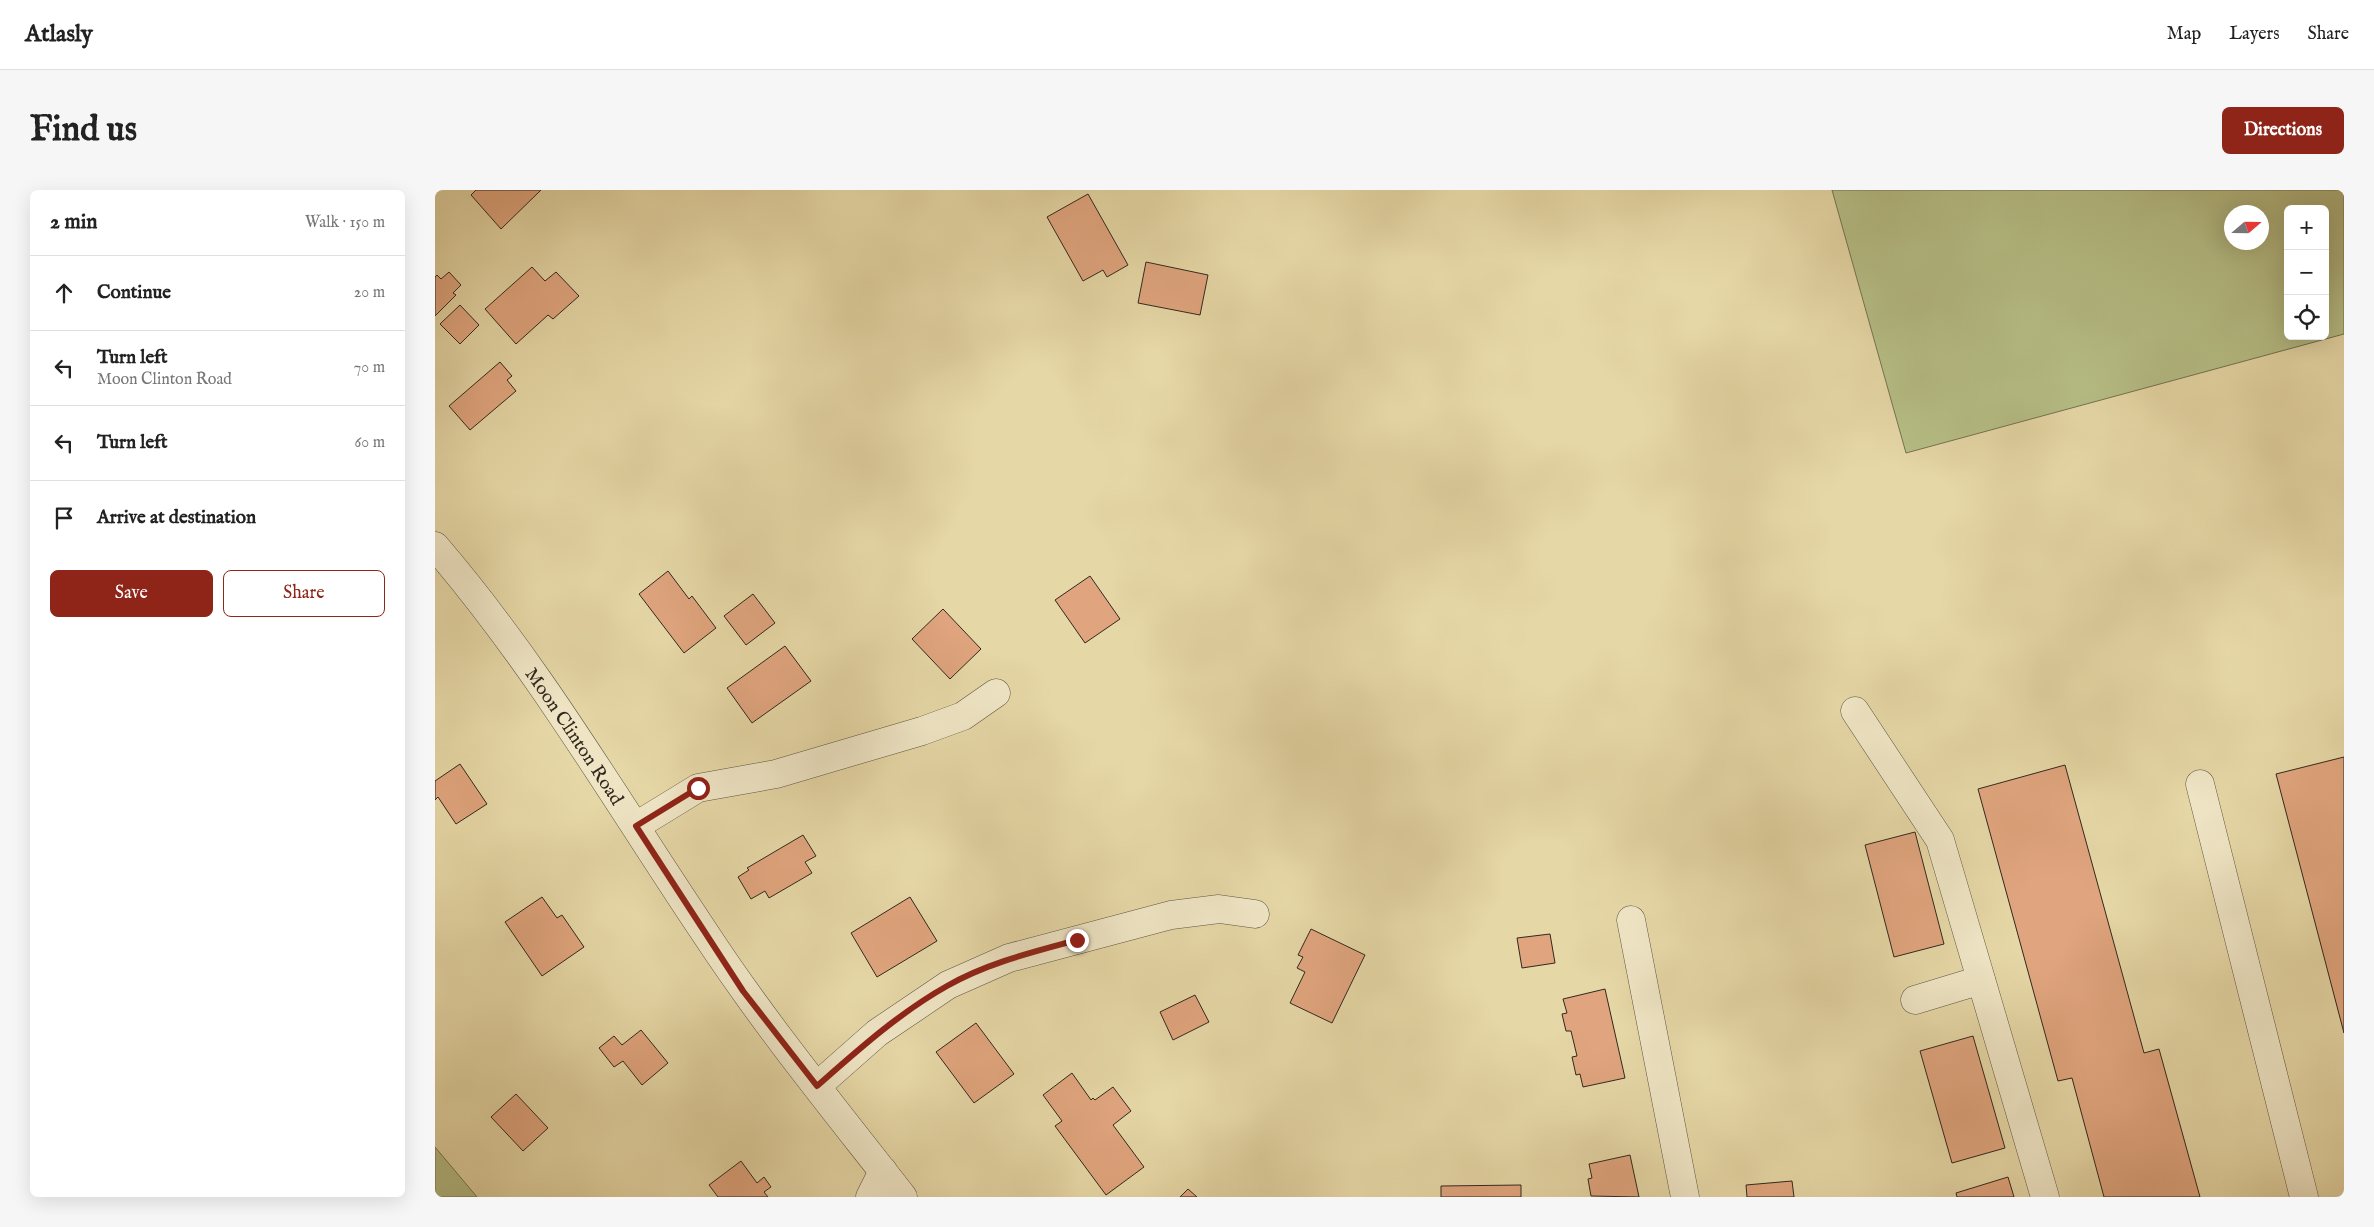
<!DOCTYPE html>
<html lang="en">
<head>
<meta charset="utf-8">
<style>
	:root { --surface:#fff; --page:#f6f6f6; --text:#222; --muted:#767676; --line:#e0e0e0; --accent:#8f2418 }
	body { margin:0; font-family:"IM FELL English",serif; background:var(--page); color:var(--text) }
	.controls { position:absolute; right:15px; top:15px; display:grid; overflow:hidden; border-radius:8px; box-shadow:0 5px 20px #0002 }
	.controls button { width:45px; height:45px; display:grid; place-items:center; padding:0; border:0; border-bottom:1px solid var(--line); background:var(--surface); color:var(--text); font:25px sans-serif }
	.compass { position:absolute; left:1789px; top:15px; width:45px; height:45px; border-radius:50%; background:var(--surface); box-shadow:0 5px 20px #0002; rotate:70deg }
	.stop { position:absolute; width:15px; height:15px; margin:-11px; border:4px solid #8f2418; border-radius:50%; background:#fff }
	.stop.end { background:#8f2418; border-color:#fff; box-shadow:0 1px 5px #0008 }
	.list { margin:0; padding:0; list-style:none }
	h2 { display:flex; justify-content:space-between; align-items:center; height:65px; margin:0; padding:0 20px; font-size:21px }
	h2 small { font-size:16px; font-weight:400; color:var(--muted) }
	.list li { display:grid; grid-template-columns:32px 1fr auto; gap:15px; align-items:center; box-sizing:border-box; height:75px; padding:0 20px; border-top:1px solid var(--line) }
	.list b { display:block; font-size:19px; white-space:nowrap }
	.list p { margin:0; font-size:16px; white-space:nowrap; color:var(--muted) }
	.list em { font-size:16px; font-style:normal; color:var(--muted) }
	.actions { display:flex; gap:10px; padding:15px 20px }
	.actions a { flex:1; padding:11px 0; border:1px solid var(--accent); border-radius:8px; text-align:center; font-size:18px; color:var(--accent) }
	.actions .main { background:var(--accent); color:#fff }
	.icon { flex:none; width:28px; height:28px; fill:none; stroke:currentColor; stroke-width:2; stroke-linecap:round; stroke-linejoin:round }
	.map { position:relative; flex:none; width:1909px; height:1007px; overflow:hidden; border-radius:8px }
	header { display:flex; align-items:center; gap:30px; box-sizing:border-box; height:70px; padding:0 25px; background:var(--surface); border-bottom:1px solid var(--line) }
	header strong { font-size:24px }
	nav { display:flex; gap:28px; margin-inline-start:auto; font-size:18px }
	.intro { display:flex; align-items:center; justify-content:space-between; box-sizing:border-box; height:120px; padding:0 30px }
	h1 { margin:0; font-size:35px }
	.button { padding:12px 22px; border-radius:8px; background:var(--accent); color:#fff; font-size:18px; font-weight:700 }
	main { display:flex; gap:30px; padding:0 30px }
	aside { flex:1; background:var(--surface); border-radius:8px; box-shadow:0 5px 20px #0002 }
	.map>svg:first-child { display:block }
</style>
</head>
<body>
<header>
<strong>Atlasly</strong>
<nav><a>Map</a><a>Layers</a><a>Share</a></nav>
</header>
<div class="intro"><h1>Find us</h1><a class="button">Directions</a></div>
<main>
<aside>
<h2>2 min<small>Walk · 150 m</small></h2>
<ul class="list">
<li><svg class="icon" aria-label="ahead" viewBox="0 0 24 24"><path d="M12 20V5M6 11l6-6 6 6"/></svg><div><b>Continue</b></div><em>20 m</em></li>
<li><svg class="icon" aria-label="left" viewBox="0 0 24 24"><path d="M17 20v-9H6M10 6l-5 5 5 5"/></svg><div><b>Turn left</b><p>Moon Clinton Road</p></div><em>70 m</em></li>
<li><svg class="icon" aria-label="left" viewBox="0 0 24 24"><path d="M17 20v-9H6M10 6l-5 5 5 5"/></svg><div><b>Turn left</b></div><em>60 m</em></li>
<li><svg class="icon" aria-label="arrive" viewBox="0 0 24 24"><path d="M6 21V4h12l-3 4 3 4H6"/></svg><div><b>Arrive at destination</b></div></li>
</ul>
<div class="actions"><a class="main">Save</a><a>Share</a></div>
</aside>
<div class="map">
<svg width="1909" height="1007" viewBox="0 0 1909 1007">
	<rect width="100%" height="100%" fill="#e6d7a6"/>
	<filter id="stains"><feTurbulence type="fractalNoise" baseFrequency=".004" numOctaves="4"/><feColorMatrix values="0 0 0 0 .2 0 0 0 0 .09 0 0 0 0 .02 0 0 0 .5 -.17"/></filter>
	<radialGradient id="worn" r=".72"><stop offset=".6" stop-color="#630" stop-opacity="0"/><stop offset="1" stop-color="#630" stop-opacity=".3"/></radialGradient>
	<path fill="#b6be86" stroke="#747352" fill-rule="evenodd" d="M1397,0H1909V144L1471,263ZM1853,19H1890V146H1853ZM1796,22H1826V52H1796Z
		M0,957L42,1007H0Z"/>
	<path fill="#e0a57e" stroke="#31281f" d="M41,0H106L66,39L36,5Z
		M653,4L693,75L672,87L668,80L648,91L612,27Z
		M711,72L773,85L765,125L703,113Z
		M97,77L110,91L121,82L144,106L118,129L113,125L81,154L50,119Z
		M14,82L26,95L18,103L21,105L0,126V87L2,85L6,89Z
		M25,115L44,135L25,154L5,134Z
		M65,172L77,186L72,190L81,201L35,240L14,216Z
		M233,381L254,409L257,406L281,438L249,463L204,404Z
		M655,386L685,429L650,453L620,410Z
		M318,404L340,433L311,455L289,426Z
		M508,419L546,459L515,489L477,449Z
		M350,456L376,491L317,533L292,498Z
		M1909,567V843L1841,584Z
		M25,574L52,614L21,634L3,607L0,610V591Z
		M1630,575L1709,863L1724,859L1765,1007H1669L1637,888L1623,891L1543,599Z
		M1480,642L1509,754L1459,767L1430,655Z
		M368,645L381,666L370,672L377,683L334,708L330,701L316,709L303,687L314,680L312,678Z
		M107,707L122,728L127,725L149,757L107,786L70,732Z
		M475,707L502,751L442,787L416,743Z
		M876,739L930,765L897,833L855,813L870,782L862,778L868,767L863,765Z
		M1115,744L1120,773L1087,778L1082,748Z
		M1170,799L1190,888L1148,897L1145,884L1141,885L1137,867L1142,866L1136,841H1131L1127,824L1132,823L1128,809Z
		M760,805L774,832L738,850L725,822Z
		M541,833L579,884L539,913L501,862Z
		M206,840L233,873L207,895L188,871L179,877L164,858L179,846L187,855Z
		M1538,846L1570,958L1517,973L1485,861Z
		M637,883L656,910L658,908L660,910L678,897L696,921L678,935L709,977L671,1005L620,936L627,931L608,905Z
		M81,904L113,938L88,961L56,927Z
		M1195,965L1204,1007L1156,1006L1153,989L1157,988L1154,974Z
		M306,971L322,993L329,987L336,997L329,1002L333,1007H283L274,995Z
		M1573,987L1579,1007H1522L1521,1003Z
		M1357,991L1359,1007H1312L1311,995Z
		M1086,995V1007H1006V996Z
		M753,999L762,1007H745Z"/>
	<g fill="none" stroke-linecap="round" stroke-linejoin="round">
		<g stroke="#5e5441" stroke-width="29">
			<g id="minor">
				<path id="s1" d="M0,356C104,477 183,614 272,746C332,837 401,921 468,1007"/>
				<path d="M1420,521L1505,650L1610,1007"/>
				<path d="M1765,594L1869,1007"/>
				<path d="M201,636L263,598L341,584L487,541L528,526L561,503"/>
				<path d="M1196,730L1250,1007"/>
				<path d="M1480,810L1546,790"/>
				<path d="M382,896L442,843L513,795L574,768L736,725L784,719L820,724"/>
				<path d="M435,1007L448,981"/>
			</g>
		</g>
		<use href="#minor" stroke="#efe5c5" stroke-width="28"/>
	</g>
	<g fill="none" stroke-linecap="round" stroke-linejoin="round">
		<path stroke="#8f2418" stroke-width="6" d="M263,598L201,636L308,801L382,896C423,860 464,823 512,796C552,773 598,762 642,750"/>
	</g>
	<g text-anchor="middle" stroke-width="4.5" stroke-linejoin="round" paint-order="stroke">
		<g font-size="19" fill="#31281f" stroke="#efe5c5">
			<text dy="7" stroke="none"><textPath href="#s1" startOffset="236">Moon Clinton Road</textPath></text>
		</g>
	</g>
	<rect width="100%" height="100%" filter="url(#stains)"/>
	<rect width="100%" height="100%" fill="url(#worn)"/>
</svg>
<div class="controls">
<button>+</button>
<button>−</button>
<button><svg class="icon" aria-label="locate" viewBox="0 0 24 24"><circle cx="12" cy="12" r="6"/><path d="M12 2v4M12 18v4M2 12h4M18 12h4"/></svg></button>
</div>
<svg class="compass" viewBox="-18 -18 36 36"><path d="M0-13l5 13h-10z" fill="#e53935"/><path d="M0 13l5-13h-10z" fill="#767676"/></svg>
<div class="stop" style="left:263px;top:598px"></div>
<div class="stop end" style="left:642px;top:750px"></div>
</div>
</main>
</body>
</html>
